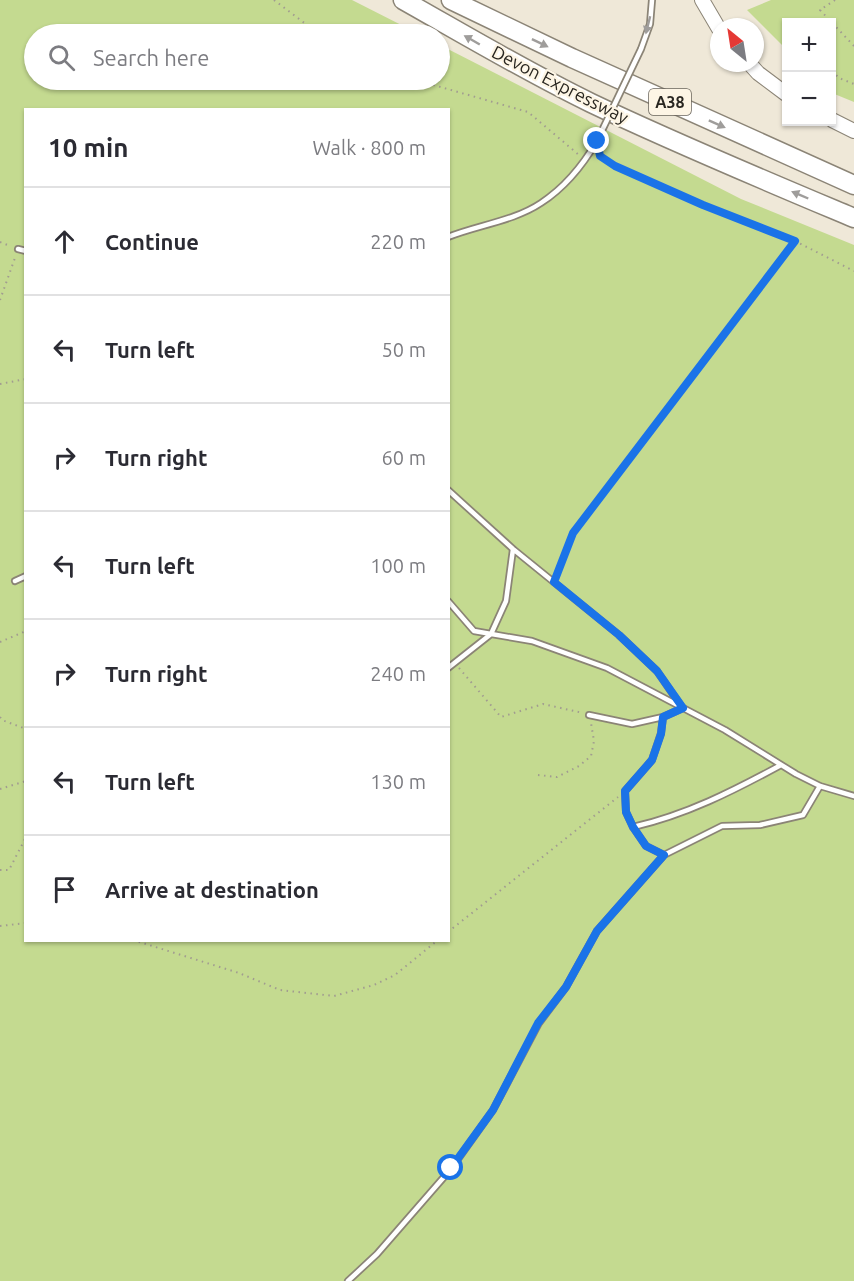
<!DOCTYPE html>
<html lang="en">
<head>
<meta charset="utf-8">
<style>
	:root { --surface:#fff; --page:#f7f7f7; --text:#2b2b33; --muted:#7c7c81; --line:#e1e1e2 }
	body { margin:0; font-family:Ubuntu,sans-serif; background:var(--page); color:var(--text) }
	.controls { position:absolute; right:18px; top:18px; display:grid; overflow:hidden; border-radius:0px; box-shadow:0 2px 4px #0004 }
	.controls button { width:54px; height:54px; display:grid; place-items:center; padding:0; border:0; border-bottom:2px solid var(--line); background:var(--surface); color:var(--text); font:30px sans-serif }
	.compass { position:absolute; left:710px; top:18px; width:54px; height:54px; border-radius:50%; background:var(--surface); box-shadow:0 2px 4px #0004; rotate:330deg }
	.stop { position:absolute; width:18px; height:18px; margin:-14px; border:4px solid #1a73e8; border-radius:50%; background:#fff }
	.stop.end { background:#1a73e8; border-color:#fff; box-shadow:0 2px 6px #0008 }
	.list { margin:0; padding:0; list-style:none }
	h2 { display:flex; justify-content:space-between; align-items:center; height:78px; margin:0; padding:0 24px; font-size:26px }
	h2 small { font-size:20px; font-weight:400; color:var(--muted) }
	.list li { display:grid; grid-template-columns:39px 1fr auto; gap:18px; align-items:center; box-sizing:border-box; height:108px; padding:0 24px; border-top:2px solid var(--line) }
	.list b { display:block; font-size:22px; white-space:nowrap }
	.list em { font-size:20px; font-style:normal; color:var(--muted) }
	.icon { flex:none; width:33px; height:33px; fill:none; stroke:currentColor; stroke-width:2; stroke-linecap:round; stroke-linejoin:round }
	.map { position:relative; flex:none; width:854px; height:1281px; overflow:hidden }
	.search { position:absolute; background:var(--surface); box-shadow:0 2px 4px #0004; left:24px; top:24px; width:426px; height:66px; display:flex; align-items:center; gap:15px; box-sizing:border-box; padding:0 21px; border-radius:33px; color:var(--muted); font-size:22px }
	.panel { position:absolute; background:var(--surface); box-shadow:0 2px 4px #0004; left:24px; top:108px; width:426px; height:834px; border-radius:0px }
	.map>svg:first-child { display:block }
</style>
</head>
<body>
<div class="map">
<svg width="854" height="1281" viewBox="0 0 854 1281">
	<rect width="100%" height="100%" fill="#efe8d8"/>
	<path fill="#c4da90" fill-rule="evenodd" d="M0,0H352L419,34H34V80H440V45L741,199L854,245V1281H0ZM26,110H448V940H26Z
		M771,0H854V102L832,93V22H786V49L747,10Z"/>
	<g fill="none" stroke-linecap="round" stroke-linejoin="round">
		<g stroke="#8b8476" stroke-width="8">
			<path id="lane" d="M641,49L650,24L652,0
				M448,237C478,225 514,221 541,203C564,188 583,165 597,141
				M18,249L26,251
				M448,490L513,549L619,635L657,671L681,706
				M15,581L26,576
				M448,601L474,631L532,641L607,668L725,730L796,774L820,786L854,796
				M448,668L491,634L506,601L513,549
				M589,715L632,724L663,717L683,708
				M663,717L661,733L652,760L625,791L626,812L633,827L646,846L664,855
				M633,827C686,815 733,791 781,765
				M348,1281L377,1254L451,1169L493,1110L539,1023L566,987L597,931L664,855L722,826L760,825L803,815L820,786"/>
		</g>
		<g stroke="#8b8476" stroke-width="16">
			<path id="secondary" d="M702,0L719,29
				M749,63L758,73L786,94
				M832,120L854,131"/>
		</g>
		<g stroke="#8b8476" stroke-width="21">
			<path id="highway" d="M403,0C465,35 527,72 591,103C677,144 766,181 854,218
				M451,0L572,58L854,185"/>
		</g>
		<path stroke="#a19c90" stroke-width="2" stroke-dasharray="1.5 4.5" stroke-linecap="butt" d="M274,0L319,34
			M835,0L820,10L854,46
			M832,71L839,78L854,84
			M416,80L528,112L579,155
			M599,153L600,156L615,166L703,205L795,241L854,271
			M0,242L10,246
			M0,300L16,255
			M0,384L26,379
			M557,574L573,533L795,241
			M0,642L26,631
			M459,668L501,717L543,704L583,713
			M0,717L2,720L26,729
			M538,775L557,777L579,766L591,756L594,741L591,723
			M0,789L26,781
			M0,870H9L26,837
			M0,926L26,923
			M448,932L618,797
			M133,940L239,973L280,990L334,996L374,985L395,975L438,940"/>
		<use href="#lane" stroke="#fff" stroke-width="4.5"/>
		<use href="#secondary" stroke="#fff" stroke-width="14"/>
		<use href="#highway" stroke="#fff" stroke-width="18"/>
		<g stroke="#8b8476" stroke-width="8" stroke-linecap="butt">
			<path id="lane-bridge" d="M597,141L641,49"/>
		</g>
		<use href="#lane-bridge" stroke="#fff" stroke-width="4.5"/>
	</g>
	<defs><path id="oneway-solid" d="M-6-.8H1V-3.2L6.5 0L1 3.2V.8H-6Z" transform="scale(1.5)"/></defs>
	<g fill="#9f9d9b">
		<use href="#oneway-solid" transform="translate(648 25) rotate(104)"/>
		<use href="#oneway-solid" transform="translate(472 40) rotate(-150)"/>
		<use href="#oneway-solid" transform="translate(540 43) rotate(26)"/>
		<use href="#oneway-solid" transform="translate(717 124) rotate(24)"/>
		<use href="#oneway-solid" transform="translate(800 195) rotate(-157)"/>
	</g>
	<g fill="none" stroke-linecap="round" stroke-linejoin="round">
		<path stroke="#1a73e8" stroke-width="8" d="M451,1168L493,1110L538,1023L566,987L597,931L664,855L646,846L633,827L626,812L625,791L652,760L661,734L663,717L683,708L657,671L619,635L554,582L573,533L795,241L703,205L615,166L600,156L597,141"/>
	</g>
	<g text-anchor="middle" stroke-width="4.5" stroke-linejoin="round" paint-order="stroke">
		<rect fill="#fdf5e5" stroke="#69645b" stroke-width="1.5" x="649" y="89" width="42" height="26" rx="4.5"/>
		<g font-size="16" font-weight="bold" fill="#292620">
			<text x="670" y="108">A38</text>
		</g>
		<g font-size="18" fill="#292620" stroke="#fdf5e5">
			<text transform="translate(560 85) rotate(27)" y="6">Devon Expressway</text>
		</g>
	</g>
</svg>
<div class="controls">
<button>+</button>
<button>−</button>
</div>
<svg class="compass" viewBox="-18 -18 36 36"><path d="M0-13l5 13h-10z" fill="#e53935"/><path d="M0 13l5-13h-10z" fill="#7c7c81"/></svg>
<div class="stop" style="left:451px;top:1168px"></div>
<div class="stop end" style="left:597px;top:141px"></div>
<div class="search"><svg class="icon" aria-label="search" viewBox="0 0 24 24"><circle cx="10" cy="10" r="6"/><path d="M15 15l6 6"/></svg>Search here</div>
<section class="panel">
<h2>10 min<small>Walk · 800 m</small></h2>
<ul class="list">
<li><svg class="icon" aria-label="ahead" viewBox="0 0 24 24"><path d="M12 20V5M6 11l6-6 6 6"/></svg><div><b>Continue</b></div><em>220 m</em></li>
<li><svg class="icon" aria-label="left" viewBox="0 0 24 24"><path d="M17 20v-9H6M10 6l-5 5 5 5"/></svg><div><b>Turn left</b></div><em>50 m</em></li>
<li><svg class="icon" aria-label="right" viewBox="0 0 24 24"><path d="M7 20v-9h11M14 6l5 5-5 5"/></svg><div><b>Turn right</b></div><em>60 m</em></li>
<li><svg class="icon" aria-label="left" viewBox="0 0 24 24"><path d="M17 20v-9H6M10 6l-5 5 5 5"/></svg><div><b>Turn left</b></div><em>100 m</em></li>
<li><svg class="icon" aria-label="right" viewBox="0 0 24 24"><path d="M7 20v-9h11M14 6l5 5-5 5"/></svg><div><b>Turn right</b></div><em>240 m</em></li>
<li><svg class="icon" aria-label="left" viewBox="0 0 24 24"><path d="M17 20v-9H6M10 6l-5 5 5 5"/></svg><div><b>Turn left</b></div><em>130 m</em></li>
<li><svg class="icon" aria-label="arrive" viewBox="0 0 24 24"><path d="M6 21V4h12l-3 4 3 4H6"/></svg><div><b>Arrive at destination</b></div></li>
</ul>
</section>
</div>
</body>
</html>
